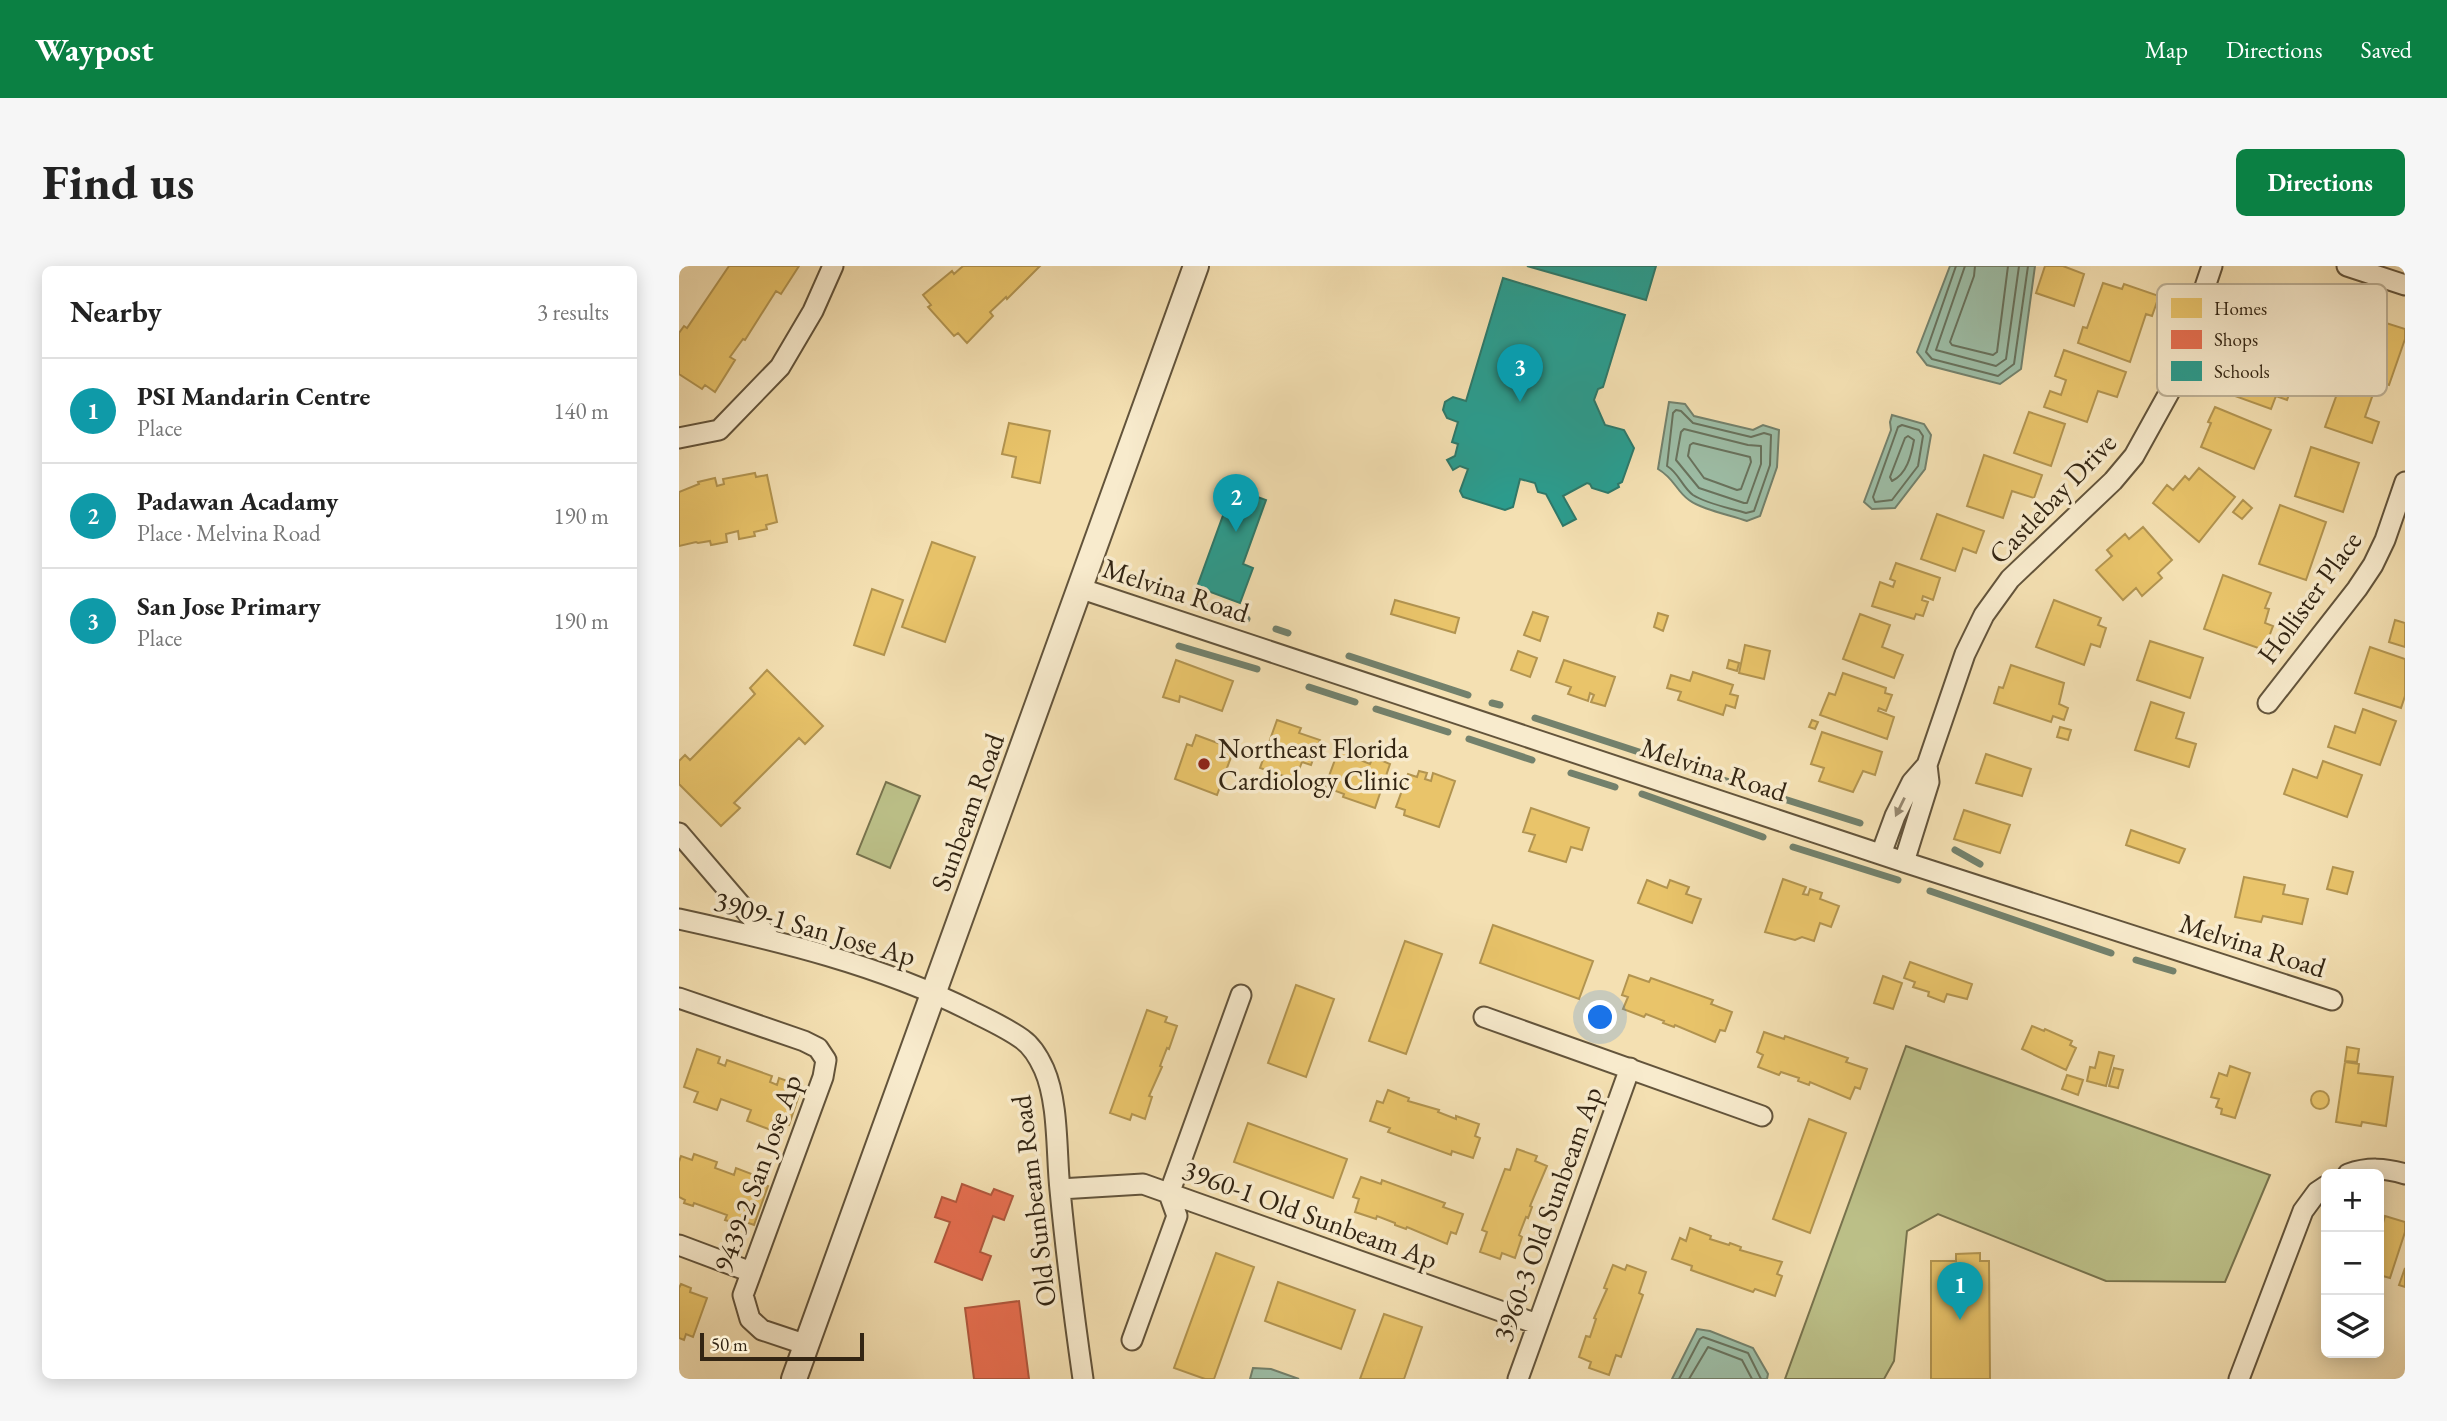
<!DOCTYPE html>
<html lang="en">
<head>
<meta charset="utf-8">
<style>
	:root { --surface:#fff; --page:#f6f6f6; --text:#222; --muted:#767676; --line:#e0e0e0; --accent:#0b8043 }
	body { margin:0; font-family:"EB Garamond",serif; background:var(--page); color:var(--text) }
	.controls { position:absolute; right:21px; bottom:21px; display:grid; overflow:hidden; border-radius:10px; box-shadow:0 4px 18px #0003 }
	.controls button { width:63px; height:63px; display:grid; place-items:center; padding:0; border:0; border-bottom:2px solid var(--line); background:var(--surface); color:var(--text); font:35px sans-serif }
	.scale { position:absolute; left:21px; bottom:18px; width:164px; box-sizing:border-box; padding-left:7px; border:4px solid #332513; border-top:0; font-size:19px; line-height:24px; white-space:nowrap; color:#332513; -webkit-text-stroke:5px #f8ebcd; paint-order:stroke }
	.you { position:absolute; left:922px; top:752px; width:24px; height:24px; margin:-18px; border:5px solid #fff; border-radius:50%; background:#1a73e8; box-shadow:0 0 0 10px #1a73e833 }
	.badge { display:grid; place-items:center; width:46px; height:46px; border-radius:50%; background:var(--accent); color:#fff; font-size:23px; font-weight:700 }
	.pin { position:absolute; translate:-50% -58px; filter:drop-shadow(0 2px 4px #0008) }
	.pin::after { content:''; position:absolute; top:37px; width:24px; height:21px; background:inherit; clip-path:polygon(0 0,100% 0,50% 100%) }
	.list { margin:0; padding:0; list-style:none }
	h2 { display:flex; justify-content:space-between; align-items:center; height:91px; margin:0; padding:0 28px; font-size:30px }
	h2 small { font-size:23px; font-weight:400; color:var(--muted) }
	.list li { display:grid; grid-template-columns:46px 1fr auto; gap:21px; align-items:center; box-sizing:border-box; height:105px; padding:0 28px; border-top:2px solid var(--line) }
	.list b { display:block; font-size:26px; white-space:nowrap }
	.list p { margin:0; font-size:23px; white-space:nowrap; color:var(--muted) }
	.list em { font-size:23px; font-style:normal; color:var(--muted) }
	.icon { flex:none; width:38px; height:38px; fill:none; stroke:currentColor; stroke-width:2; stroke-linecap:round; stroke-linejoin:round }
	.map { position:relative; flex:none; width:1726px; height:1113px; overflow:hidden; border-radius:10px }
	header { display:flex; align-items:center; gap:42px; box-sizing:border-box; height:98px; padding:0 35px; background:var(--accent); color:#fff }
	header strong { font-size:33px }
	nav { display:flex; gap:38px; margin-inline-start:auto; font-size:24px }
	.intro { display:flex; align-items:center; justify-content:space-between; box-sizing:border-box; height:168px; padding:0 42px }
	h1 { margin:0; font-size:49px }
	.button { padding:18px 32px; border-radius:10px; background:var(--accent); color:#fff; font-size:24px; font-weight:700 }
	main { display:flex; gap:42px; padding:0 42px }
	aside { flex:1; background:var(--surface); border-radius:10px; box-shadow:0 4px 18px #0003 }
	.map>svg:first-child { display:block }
</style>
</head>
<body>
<header>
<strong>Waypost</strong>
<nav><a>Map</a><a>Directions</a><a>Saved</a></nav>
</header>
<div class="intro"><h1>Find us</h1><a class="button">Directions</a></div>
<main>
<aside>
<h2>Nearby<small>3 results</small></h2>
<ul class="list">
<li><span class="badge" style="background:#0f9aa8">1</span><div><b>PSI Mandarin Centre</b><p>Place</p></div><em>140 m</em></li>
<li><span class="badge" style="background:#0f9aa8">2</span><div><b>Padawan Acadamy</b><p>Place · Melvina Road</p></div><em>190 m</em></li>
<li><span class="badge" style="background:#0f9aa8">3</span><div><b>San Jose Primary</b><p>Place</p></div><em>190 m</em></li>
</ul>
</aside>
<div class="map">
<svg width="1726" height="1113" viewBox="0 0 1726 1113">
	<rect width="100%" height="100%" fill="#f4e0b2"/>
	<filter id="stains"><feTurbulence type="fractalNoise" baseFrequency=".00286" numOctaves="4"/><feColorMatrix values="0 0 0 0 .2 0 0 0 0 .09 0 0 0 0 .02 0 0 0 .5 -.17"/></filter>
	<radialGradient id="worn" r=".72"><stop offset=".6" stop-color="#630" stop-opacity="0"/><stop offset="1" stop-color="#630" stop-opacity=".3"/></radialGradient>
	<path fill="#bdc28a" stroke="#78744e" stroke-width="2" d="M207,516L241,530L211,602L178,588Z
		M1227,780L1591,909L1546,1016L1427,1015L1259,948L1228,965L1215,1095L1205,1113H1106Z"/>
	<path fill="#9dbea7" stroke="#73816c" stroke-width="2" d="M1271,0H1356L1342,103L1321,118L1248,99L1238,86Z
		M990,136L1006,138L1015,150L1074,164L1084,159L1100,164L1098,201L1081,250L1068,255C1052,249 1023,244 1010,234C997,225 996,213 979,203Z
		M1213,149L1245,158L1252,169L1246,203L1216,242L1193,243L1185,236L1212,164L1211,156Z
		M1018,1063L1031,1065L1074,1082L1089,1108L1088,1113H993Z
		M574,1102L592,1103L620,1113H571Z"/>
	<path fill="#e9c46a" stroke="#b29450" stroke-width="2" d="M50,0H120L102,28L97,25L66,74L64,73L51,91L56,94L36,126L26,119L23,123L0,108V67L5,60L8,62Z
		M284,0H361L328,33L327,31L311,46L314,50L288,77L279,67L275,70L249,41L252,39L244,29L273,5L275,8Z
		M1366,0H1384L1405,8L1395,40L1357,27Z
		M1424,17L1443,23L1445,18L1480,30L1473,50L1467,48L1451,96L1399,77L1404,61L1408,62Z
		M1660,42L1726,63V73L1710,119L1685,111L1687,105L1679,102L1678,106L1661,101L1665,88L1646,82Z
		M1385,84L1447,106L1438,131L1419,125L1408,156L1365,141L1371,125L1382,129L1387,114L1376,110Z
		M1574,87L1607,99L1603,111L1615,115L1608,134L1597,130L1592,143L1542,125L1550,103L1566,110Z
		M1662,117L1694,128L1686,151L1700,156L1693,177L1646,161Z
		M1536,141L1592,164L1575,203L1522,181L1532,157L1529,156Z
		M1350,146L1386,158L1372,200L1335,187Z
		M330,157L371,165L361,217L333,211L337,191L323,188Z
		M1632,181L1680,197L1664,246L1616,230Z
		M1305,189L1363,209L1355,232L1333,225L1324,252L1288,240Z
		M1520,202L1556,231L1520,276L1474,237L1488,219L1494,224L1506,210L1510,214Z
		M76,207L77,211L88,209L98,256L87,259L88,263L75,266L76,270L60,273L59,265L47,268L48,276L32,279L31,275L19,277L17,276L0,280V226L20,218L19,216L36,212L38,220L45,218L44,213Z
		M1564,234L1573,242L1563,253L1554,246Z
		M1601,239L1647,256L1627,314L1580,298Z
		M1258,248L1305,265L1297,287L1284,282L1276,305L1242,293Z
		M1464,261L1493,294L1479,307L1483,312L1463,330L1457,322L1444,334L1417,304L1433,290L1428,284L1446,268L1450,273Z
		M253,276L296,291L266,376L223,361Z
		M1217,297L1261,312L1254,334L1244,330L1243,334L1249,336L1244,350L1237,348L1235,353L1193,340L1201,316L1214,321L1216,315L1211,313Z
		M1544,309L1592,327L1586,342L1590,343L1586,357L1594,360L1585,384L1525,363Z
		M193,323L224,334L205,389L175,379Z
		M716,334L780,352L776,367L712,348Z
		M1375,334L1422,352L1419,359L1427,362L1421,381L1412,378L1405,399L1357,381Z
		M854,346L869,351L861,375L845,369Z
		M979,347L989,350L984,365L975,361Z
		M1181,348L1211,359L1203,381L1224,389L1215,412L1164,393Z
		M1716,354L1726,357V381L1710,376Z
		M1471,375L1524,392L1511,432L1458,414Z
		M1066,379L1091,385L1085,413L1060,407Z
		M1691,381L1726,393V430L1722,442L1676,427Z
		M839,385L858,392L851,411L832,404Z
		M497,394L554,415L543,445L501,430L500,436L484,431Z
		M885,394L936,411L926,440L912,436L915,429L911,427L909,435L889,428L892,421L877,416Z
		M1050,394L1060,397L1058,405L1048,402Z
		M1332,399L1385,417L1380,438L1389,442L1385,454L1374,450L1372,456L1315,437L1320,421L1324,422Z
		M88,404L144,460L126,478L120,472L55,537L61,542L42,560L0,518V495L6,489L11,494L76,428L71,422Z
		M1014,406L1054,419L1051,428L1059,430L1056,442L1047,439L1044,449L999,434L1002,426L988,422L992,409L1011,415Z
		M1164,407L1207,422L1206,427L1213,429L1207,445L1200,442L1199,445L1215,451L1208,473L1141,449L1150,427L1156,429Z
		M1472,436L1505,447L1497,472L1517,478L1510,501L1456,484Z
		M1684,443L1717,455L1701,499L1649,481L1656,460L1676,467Z
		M598,454L622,462L620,467L641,474L632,499L623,496L616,514L581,502Z
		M1133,454L1139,456L1136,463L1130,461Z
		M1381,461L1392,464L1389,474L1378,471Z
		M1143,466L1203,486L1196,509L1184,505L1174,526L1140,515L1145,502L1132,498Z
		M517,469L555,483L538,529L496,513L508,478L513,480Z
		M661,480L683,487L681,494L691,498L694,491L711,498L696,542L664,531L665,528L646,521Z
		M1307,488L1352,503L1343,530L1297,517Z
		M1644,495L1683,509L1668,551L1605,528L1614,503L1638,512Z
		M740,505L748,507L746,513L752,515L754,507L776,515L760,561L725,549L726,544L717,541L729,508L738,511Z
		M852,542L910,562L903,584L892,581L887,596L850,585L856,569L844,566Z
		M1285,544L1331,559L1321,587L1275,573Z
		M1452,564L1506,583L1500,597L1447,579Z
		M1654,601L1674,606L1668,628L1648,623Z
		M1565,611L1606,619L1604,628L1629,633L1623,658L1584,650L1582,656L1556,651Z
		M1104,613L1127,621L1124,628L1129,629L1131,623L1143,627L1141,633L1160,640L1152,661L1141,657L1135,675L1123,671L1116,674L1086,666Z
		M968,614L988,622L991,614L1010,621L1007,628L1022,633L1013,657L959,637Z
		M814,659L914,695L900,733L801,697Z
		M726,675L763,688L727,788L690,775Z
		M1231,696L1293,718L1288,733L1268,728L1265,736L1249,730L1250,726L1234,721L1236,716L1225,712Z
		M950,709L970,716L972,712L1034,734L1032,738L1053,746L1046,765L1041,764L1036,776L996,759L995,761L984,757L985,755L967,748L965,751L944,743L949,731L943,729Z
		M1204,710L1223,717L1214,743L1195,737Z
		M617,719L655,733L627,811L589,797Z
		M468,744L488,751L486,756L498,760L490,783L488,782L481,800L483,801L470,830L473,831L466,853L453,848L451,854L431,847Z
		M1353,760L1365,765L1366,763L1393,775L1391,779L1397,782L1387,804L1343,783Z
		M1085,766L1105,773L1106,770L1169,792L1167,796L1188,803L1181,823L1176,821L1171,833L1131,816L1130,819L1119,815L1120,812L1102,806L1100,809L1079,801L1084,789L1078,786Z
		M1668,781L1680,783L1678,796L1666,795Z
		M18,783L41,791L39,797L46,800L48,794L93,810L91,816L98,819L100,812L123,820L110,859L95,853L92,864L68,855L72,844L42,833L38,844L15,836L19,826L5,821Z
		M1420,786L1435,790L1427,820L1408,815L1411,801L1416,802Z
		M1666,796L1680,798L1679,807L1714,811L1707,860L1683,856L1682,860L1657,856Z
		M1551,800L1571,807L1556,852L1542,848L1543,843L1537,841L1540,833L1532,831L1540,807L1548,810Z
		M1435,802L1444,804L1439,822L1430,820Z
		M1388,809L1404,814L1399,829L1383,823Z
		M709,824L730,832L729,835L760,844L759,846L777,853V850L800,858L796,870L801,872L794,892L773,885L772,889L709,866L711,862L691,855L698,835L704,837Z
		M1632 834a9 9 0 1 1 18 0a9 9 0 1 1-18 0Z
		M1130,853L1167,867L1131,967L1094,953Z
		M569,857L668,893L654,932L555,896Z
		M838,883L858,890L856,895L868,900L851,940L853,941L849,952L847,951L840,969L843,971L836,992L823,987L821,993L801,986L808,966L803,964L826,903L831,904Z
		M15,888L38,896L36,902L55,909L57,902L83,912L81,917L89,920L75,959L58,953L56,957L46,954L48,949L15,937L14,940L5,937L6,934L0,931V896L2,890L13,894Z
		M682,911L702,918L703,914L766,937L764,941L784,948L777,968L772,966L768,978L728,961L727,963L716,959V957L698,950L697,953L676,946L680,933L674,931Z
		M1706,950L1726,956V966L1711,1012L1700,1009V963L1702,964Z
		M1011,962L1032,970L1031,973L1050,979L1051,977L1062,981L1061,984L1103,996L1098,1008L1103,1010L1096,1030L1076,1023L1074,1026L1012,1004L1013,1000L993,993L1001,972L1007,975Z
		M537,987L575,1001L535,1113H526L495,1102Z
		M1301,987V995H1310L1311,1113H1252V995H1277V988Z
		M934,999L946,1004L948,999L967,1006L960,1027L964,1029L942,1091L937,1089L930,1109L910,1102L912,1096L900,1091L907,1070L911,1071L917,1053L915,1052L928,1023L925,1022Z
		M1726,1002V1021L1720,1019Z
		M599,1016L676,1044L662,1083L586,1055Z
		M2,1018L12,1022L11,1026L28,1032L14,1071L7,1068L5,1074L0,1072V1022Z
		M705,1048L743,1061L725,1113H681Z"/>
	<path fill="#e76f51" stroke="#b1593e" stroke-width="2" d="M283,918L312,929L315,923L334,930L325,954L314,950L301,986L312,990L303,1014L256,996L271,956L256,951L263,931L277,936Z
		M340,1035L350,1113H295L286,1042Z"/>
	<path fill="#2a9d8f" stroke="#2d796a" stroke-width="2" d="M848,0H977L967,34Z
		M824,12L946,49L924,121L919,123L915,134L926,159L945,164L955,182L943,216L939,218L940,221L929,227L913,222L911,218L908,217L884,230L897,253L884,260L867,228L859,226L856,217L841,213L834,241L826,244L784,231L781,225L789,203L781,200L774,204L768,194L776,190L779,178L773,176L779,156L768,152L764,144L766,136L774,131L787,135Z
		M554,222L587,234L564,298L574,302L561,337L518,321Z"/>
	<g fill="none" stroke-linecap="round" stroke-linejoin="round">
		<path stroke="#68725d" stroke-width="2" d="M1277,0L1247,86L1253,93L1319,110L1335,98L1349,0
			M1286,0L1257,84L1317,100L1327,93L1340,0
			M1296,0L1295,10L1271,76L1273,79L1314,89L1318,86L1329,0
			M997,144L1002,145L1014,157L1072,171L1085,167L1092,169L1091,199L1075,245L1067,247C1051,242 1028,238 1014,229C1003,221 1000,207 988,200L994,147Z
			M1223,159L1240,164L1244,170L1239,200L1213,234L1196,236L1194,231L1219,161Z
			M1005,163L1069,179L1082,180V198L1068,237H1065L1020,222L997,194L1002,166Z
			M1229,170L1235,174C1232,190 1228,208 1213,215L1211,211L1226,172Z
			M1014,177L1071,191L1072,196L1062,223L1058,224L1025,212L1009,190L1011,179Z
			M1000,1113L1021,1073L1024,1071L1069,1087L1082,1113
			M1010,1113L1029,1081L1063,1094L1073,1113"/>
		<path stroke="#73816c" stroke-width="7" d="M518,339L568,353
			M597,363L609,367
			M500,380L578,403
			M670,390L789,429
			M630,421L676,436
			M813,437L821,439
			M697,443L769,466
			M856,452L1012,503
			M790,473L853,494
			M892,507L936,521
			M1038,512L1181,557
			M963,528L1084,571
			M1114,581L1219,614
			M1276,584L1301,598
			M1251,625L1432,687
			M1457,694L1494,705"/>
		<g stroke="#63543b" stroke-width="23">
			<path id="minor" d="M1668,0L1726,19
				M0,172L40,164L101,101L134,45L154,0
				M400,322L1225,596L1653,734
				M1589,437L1678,323L1694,299L1706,274L1726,216
				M0,567L91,673
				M1202,588L1216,550L1233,516L1248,499L1286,388L1305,349L1331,313L1434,215L1455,190L1491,125L1533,0
				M1225,596L1250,516L1248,499
				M0,653C100,675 201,699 292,745C310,754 328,762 343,773C353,780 360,792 365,803C380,837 377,887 381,924C387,987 395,1050 404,1113
				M0,732L125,775L139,782L147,794L144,811L64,1029L71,1053L83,1064L128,1079
				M805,751L1083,850
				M1669,908C1689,901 1706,902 1726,908
				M381,923L464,918L858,1058
				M0,979L72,1006
				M453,1074L498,950L490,928L562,729
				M839,1113L951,802
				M1560,1113L1624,945L1638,926L1647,920"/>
		</g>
		<g stroke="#63543b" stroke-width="28">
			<path id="tertiary" d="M115,1113L517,0"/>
		</g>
		<use href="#minor" stroke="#f8ebcd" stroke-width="19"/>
		<use href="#tertiary" stroke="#f8ebcd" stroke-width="24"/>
	</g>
	<defs><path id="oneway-solid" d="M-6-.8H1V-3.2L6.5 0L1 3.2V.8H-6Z" transform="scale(1.75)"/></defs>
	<use fill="#968870" href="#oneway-solid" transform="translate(1221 541) rotate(116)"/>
	<circle fill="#8f2418" stroke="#f8ebcd" stroke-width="2.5" cx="525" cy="498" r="7"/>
	<g text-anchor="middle" stroke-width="7" stroke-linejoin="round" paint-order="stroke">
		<g font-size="28" fill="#332513" stroke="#f8ebcd">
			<text transform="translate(1373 232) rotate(-46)" y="10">Castlebay Drive</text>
			<text transform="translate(497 324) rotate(18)" y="10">Melvina Road</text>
			<text transform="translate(1630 331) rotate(-54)" y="10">Hollister Place</text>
			<text transform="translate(1035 503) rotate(18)" y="10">Melvina Road</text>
			<text transform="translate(288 546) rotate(-70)" y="10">Sunbeam Road</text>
			<text transform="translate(136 662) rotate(16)" y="10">3909-1 San Jose Ap</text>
			<text transform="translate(1574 679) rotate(18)" y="10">Melvina Road</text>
			<text transform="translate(78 907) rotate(-70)" y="10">9439-2 San Jose Ap</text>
			<text transform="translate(354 935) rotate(-97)" y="10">Old Sunbeam Road</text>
			<text transform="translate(631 948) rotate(20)" y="10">3960-1 Old Sunbeam Ap</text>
			<text transform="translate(868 948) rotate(-70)" y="10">3960-3 Old Sunbeam Ap</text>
		</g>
		<g font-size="28" fill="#332513" stroke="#f8ebcd" text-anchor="start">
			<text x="539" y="492">Northeast Florida<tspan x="539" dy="32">Cardiology Clinic</tspan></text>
		</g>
	</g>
	<rect x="1478" y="18" width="230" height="112" rx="10" fill="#f8ebcd" stroke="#bdb095" stroke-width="2"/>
	<rect x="1492" y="32" width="31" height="20" fill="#e9c46a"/>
	<rect x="1492" y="64" width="31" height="19" fill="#e76f51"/>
	<rect x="1492" y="95" width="31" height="20" fill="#2a9d8f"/>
	<g font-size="19" fill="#332513">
		<text x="1535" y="49">Homes</text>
		<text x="1535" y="80">Shops</text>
		<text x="1535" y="112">Schools</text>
	</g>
	<rect width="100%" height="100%" filter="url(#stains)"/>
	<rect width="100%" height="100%" fill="url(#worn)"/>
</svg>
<div class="controls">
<button>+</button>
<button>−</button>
<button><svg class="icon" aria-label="layers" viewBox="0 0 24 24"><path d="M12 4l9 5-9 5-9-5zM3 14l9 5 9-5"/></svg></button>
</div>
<div class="scale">50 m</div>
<div class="you"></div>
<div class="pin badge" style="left:1281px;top:1054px;background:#0f9aa8">1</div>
<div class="pin badge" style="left:557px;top:266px;background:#0f9aa8">2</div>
<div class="pin badge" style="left:841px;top:136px;background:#0f9aa8">3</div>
</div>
</main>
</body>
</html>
